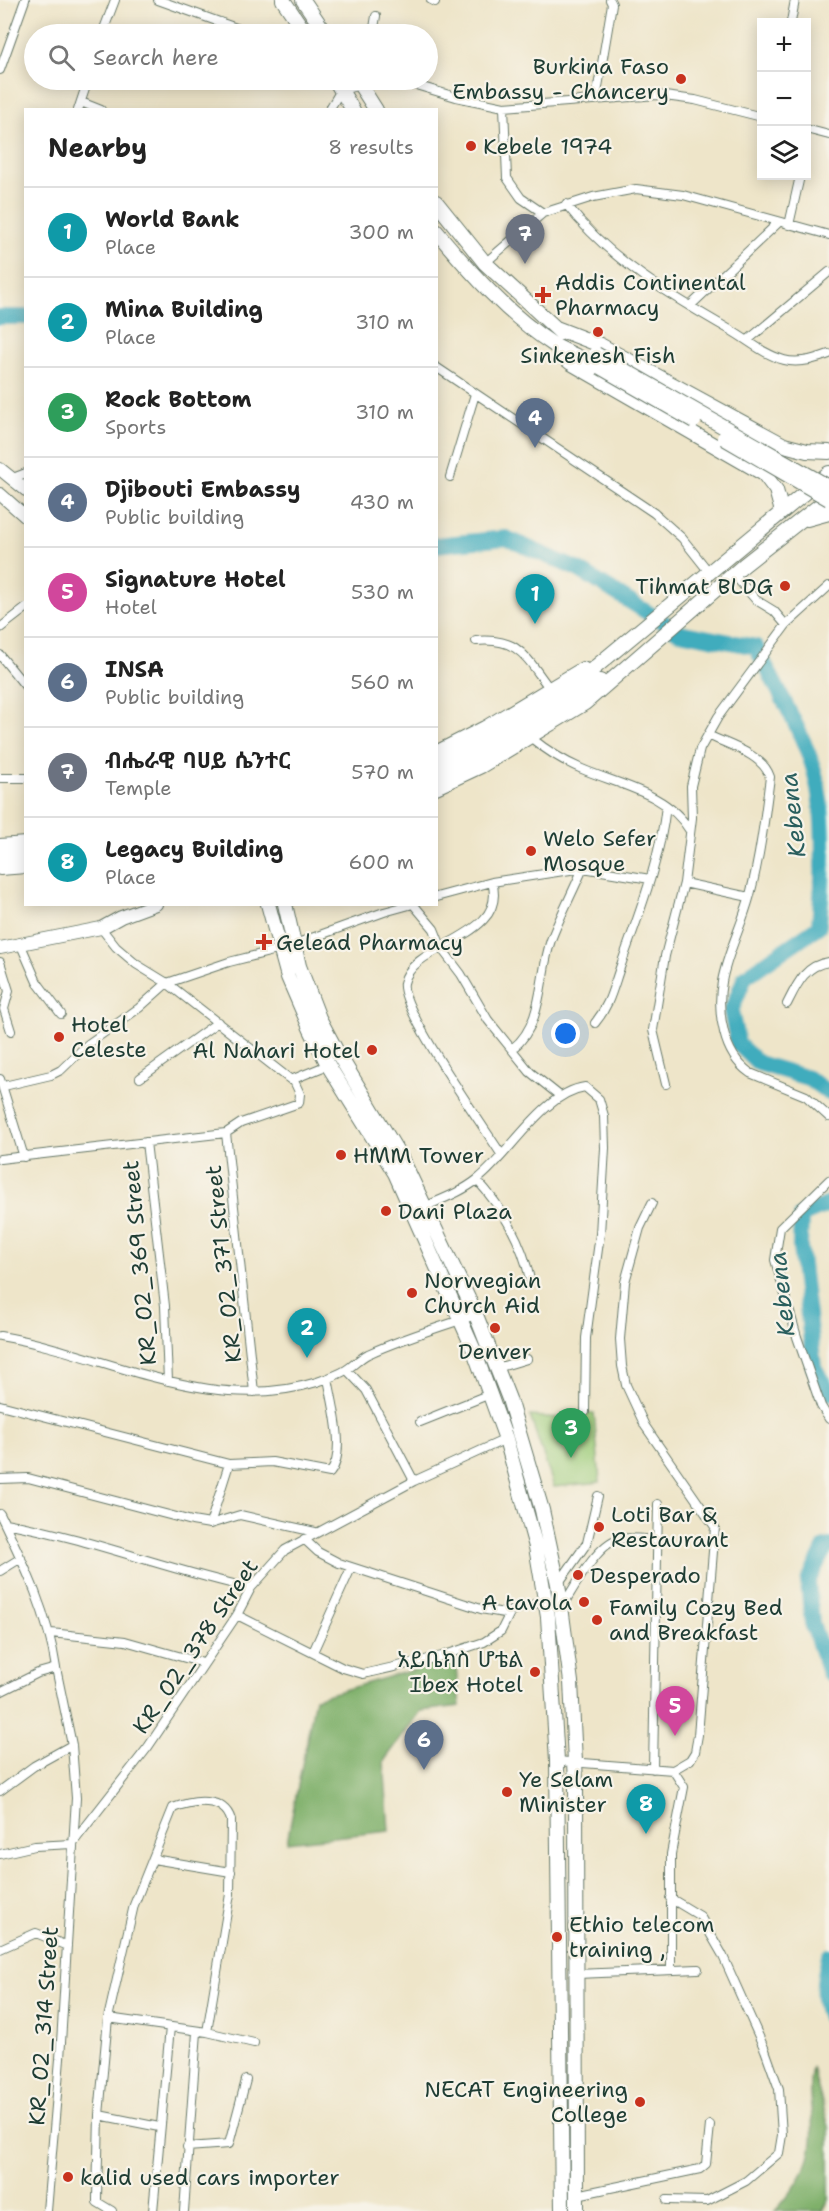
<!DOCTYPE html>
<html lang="en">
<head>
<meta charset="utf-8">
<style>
	:root { --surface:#fff; --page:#f2f2f2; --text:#222; --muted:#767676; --line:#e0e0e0; --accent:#c8321e }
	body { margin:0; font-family:"Shantell Sans","Noto Sans Ethiopic",sans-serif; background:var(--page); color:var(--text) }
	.controls { position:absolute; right:18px; top:18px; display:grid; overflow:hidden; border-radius:0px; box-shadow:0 3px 15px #0003 }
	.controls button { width:54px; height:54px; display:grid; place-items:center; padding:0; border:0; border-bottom:2px solid var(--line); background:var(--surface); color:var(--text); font:30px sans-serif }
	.you { position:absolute; left:566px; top:1034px; width:21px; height:21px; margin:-15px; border:4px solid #fff; border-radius:50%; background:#1a73e8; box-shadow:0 0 0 9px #1a73e833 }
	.badge { display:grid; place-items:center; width:39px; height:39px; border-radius:50%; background:var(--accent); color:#fff; font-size:20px; font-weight:700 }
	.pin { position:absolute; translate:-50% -50px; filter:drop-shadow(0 2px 3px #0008) }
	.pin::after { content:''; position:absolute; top:32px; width:21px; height:18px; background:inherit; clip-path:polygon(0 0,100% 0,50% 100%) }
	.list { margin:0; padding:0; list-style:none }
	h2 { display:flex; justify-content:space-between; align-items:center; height:78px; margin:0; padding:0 24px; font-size:26px }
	h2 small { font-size:20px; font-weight:400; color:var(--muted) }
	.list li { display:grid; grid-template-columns:39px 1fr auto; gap:18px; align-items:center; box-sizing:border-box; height:90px; padding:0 24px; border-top:2px solid var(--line) }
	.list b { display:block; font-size:22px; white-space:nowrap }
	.list p { margin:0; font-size:20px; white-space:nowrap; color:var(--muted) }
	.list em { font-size:20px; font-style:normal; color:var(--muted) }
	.icon { flex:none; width:33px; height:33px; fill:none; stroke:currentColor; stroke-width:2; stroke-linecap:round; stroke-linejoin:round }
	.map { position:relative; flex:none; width:829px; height:2211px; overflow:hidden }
	.search { position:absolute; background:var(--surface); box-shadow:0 3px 15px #0003; left:24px; top:24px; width:414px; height:66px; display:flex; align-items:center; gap:15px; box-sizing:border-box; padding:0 21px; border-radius:33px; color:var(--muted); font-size:22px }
	.panel { position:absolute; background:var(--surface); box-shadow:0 3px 15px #0003; left:24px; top:108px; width:414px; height:798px; border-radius:0px }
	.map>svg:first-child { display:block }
</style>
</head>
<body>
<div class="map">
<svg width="829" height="2211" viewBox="0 0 829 2211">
	<rect width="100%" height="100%" fill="#f7f3e8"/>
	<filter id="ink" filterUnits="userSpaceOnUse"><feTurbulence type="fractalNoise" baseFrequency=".0167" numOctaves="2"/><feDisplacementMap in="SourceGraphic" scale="12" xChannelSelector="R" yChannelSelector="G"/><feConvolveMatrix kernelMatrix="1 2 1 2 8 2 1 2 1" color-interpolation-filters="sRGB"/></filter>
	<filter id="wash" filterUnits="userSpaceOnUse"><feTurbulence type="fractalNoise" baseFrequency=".008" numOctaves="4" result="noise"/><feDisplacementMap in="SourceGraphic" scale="24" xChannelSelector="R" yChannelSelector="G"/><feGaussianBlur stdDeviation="1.35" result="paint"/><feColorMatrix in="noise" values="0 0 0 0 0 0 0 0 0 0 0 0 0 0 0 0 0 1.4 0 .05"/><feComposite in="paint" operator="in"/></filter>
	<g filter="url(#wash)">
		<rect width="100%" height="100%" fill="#eee5c9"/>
		<path fill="#9fcd7b" stroke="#5f8558" stroke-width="1.5" d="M594,1413L600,1482L554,1487L530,1416L560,1418Z"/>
		<path fill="#7fb06b" stroke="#4f7650" stroke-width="1.5" d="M455,1658L460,1706L421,1711L384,1761L389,1831L287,1842L315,1698Z
			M812,2067L829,2127V2199L823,2211H775C793,2192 810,2169 812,2142C815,2114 806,2098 812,2067Z"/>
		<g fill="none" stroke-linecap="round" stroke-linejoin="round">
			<path stroke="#3facbd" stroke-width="16" d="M0,317H26
				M436,545L506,538L579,570L679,632L756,647C773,682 797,721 810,758C828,806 823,875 819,926L745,977L731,1011L738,1044L758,1063L808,1078L829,1093
				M829,1204L801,1216L800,1247L814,1367L829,1393
				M829,1546L825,1547L808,1582L812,1623L829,1673
				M829,1956C824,1977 820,1997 829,2017"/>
		</g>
	</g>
	<g filter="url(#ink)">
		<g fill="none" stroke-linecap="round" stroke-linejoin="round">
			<g stroke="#677868" stroke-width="10">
				<path id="street" d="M158,0L253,34
					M431,0L435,2
					M791,22L795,0
					M102,34L115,0
					M216,34L221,22
					M373,34L376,16
					M0,70L25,0
					M399,80L456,97L504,107L657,95L695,100L762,117
					M596,99L612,4L610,0
					M81,102L101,110
					M504,107L507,178L521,198L543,213
					M78,110L88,80
					M329,110L341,90L381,80
					M806,129L829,135
					M566,204C609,260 671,296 732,331C749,341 765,355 784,360C798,364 816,359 829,354
					M789,225L800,176
					M485,263L543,213L593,197L636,189L683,195L829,235
					M690,306L779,222
					M748,340L829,272
					M436,367L654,513L682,538L709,572
					M450,477L475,394
					M13,478L26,473
					M734,575L756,600L774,611L786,625
					M0,628L26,608
					M476,641C520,637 526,658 550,689
					M0,655L26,687
					M708,735C728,745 763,754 770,777C765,816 760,857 750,895C737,944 710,979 724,1032C728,1049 736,1063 750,1073L806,1096L829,1117
					M530,737C546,750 563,761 582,769C619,785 668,793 690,831
					M0,778H26
					M492,882C509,939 412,942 404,983C399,1008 484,1127 501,1154
					M684,883L749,897
					M436,897L492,882L583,868L650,879
					M101,928L116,947L136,964L167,983L291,1080L328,1065
					M20,943L37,982L61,1014
					M0,962L9,991L4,1009L11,1031
					M787,1004C797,984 805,965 829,962
					M595,1023C610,1005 613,987 621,965C639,913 660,861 666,806
					M513,1048C544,1024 539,974 551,940C560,916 573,892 583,868
					M140,1078L218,1022
					M0,1079L24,1157
					M666,1084L653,1030L665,956L684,883L692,818L691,786L700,749L718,717L786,625L829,586
					M4,1086L51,1075L61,1070L88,1044L139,1008L167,983L229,962L281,949L384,912L413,904L434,929L442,949L461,974L488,1020L530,1072L560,1096
					M226,1133L254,1392
					M146,1142L165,1306L168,1381
					M0,1159L226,1133L241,1123L299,1103L300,1094L294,1081
					M477,1180C502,1207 523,1244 530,1280
					M829,1180L780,1228L775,1260L797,1337L821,1406L829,1419
					M424,1207C442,1199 462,1192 478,1179C510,1154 543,1093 585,1087L599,1099L604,1116L605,1148L600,1234L586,1338L585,1412
					M0,1336C104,1353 209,1416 317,1382C326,1379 338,1375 346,1370C354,1365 360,1358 368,1354C403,1338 440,1327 476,1315
					M497,1368L527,1359
					M347,1370L366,1390L414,1481
					M0,1405L229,1464L272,1462L330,1473C347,1453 332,1403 328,1378
					M420,1422L490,1394
					M0,1479L28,1478L192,1521L210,1524L240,1515L315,1532
					M0,1514C24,1564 48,1613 56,1668
					M5,1523C88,1538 168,1570 251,1588
					M210,1524L229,1464
					M304,1539L318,1552L339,1563L481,1609L504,1613L545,1601
					M0,1571L21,1558
					M558,1584L587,1543L598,1496
					M561,1608C573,1590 596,1545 618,1539C629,1537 644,1539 656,1540
					M237,1615L343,1668L363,1674L442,1656L484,1642L501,1631L511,1611
					M51,1633L125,1641L203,1663
					M313,1652L351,1568
					M0,1692L38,1673L56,1668L72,1745L76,1798L60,2059L47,2211
					M557,1761L673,1770L690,1760L695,1752L698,1735L715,1527L645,1426L626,1385L622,1366L620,1339L625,1282L640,1228L652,1203
					M653,1769L658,1504
					M0,1791L34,1766L72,1745
					M72,1844L148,1747L237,1615L251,1588L285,1550L414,1481L506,1439
					M0,1854L35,1846L72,1844
					M153,1859L231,1872
					M0,1949L36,1933L67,1946
					M671,1970V1854L684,1787L673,1770
					M577,1974L698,1969
					M108,2018L207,2032L254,2043
					M99,2115L159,2127
					M187,2147L229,2144L246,2080
					M577,2195L700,2169L706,2164L710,2125
					M667,2200L707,2201L746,2181L779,2153L782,2135L779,2089L765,2050L722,1954L700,1916L670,1898
					M112,2211L97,2202V2198L99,2115L108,2018L134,1905L173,1808C193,1800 224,1796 231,1820L230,1894L207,2032
					M153,2211L170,2027
					M184,2211L197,2032"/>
			</g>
			<g stroke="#677868" stroke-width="14">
				<path id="secondary" d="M0,469L26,490
					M0,494L26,517
					M0,948L101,928L121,917L156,904"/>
			</g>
			<g stroke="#677868" stroke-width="16">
				<path id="primary" d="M283,0L306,34
					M303,0L326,34
					M335,80L353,110
					M357,80L376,110
					M436,202L485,263L561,333
					M436,231C471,273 508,315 554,345C566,352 586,360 600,367
					M556,328L600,345L784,445L807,451L829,452
					M556,346L562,356L571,363L764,474L776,490L782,512
					M807,519L829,513
					M436,753L485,728L583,669
					M436,764L490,738L569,689L829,473
					M436,775L502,743L600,681
					M436,787L481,766L585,703L744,565L829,498
					M0,846L26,844
					M0,857L26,855
					M0,868L26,866
					M268,904L288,977L311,1030L328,1065L395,1173L473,1348L506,1439L536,1547L548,1617L557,1761L562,2211
					M285,904L299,966L319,1018L336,1050L404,1163L476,1315L509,1399L542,1510L558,1584L571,1682L576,1782L577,2211"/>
			</g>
			<use href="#street" stroke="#fff" stroke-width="8"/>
			<use href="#secondary" stroke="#fff" stroke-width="12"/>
			<use href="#primary" stroke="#fff" stroke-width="14"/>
			<g stroke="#677868" stroke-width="16" stroke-linecap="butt">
				<path id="primary-bridge" d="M596,354L829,487
					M600,367L694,421
					M724,438L829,499"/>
			</g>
			<use href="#primary-bridge" stroke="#fff" stroke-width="14"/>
		</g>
	</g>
	<g fill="#c8321e" stroke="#f7f3e8" stroke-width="2">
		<circle cx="681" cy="79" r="6"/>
		<circle cx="471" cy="146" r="6"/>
		<path d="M540 286h6v6h6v6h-6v6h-6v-6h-6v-6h6z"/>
		<circle cx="598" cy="332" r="6"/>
		<circle cx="785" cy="586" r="6"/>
		<circle cx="531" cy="851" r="6"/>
		<path d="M261 933h6v6h6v6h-6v6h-6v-6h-6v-6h6z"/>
		<circle cx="59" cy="1037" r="6"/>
		<circle cx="372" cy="1050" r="6"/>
		<circle cx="341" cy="1155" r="6"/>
		<circle cx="386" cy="1211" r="6"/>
		<circle cx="412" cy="1293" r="6"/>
		<circle cx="495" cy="1328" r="6"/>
		<circle cx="599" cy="1527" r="6"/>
		<circle cx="578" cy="1575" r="6"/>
		<circle cx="584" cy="1602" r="6"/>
		<circle cx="597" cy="1620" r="6"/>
		<circle cx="535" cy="1672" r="6"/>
		<circle cx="507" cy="1792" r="6"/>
		<circle cx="557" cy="1937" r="6"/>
		<circle cx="640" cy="2102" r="6"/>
		<circle cx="68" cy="2177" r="6"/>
	</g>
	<g text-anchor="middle" stroke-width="4.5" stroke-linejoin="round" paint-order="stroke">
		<g font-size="22" fill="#1f3d34" stroke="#f7f3e8" text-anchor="start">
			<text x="669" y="74" text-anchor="end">Burkina Faso<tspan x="669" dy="25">Embassy - Chancery</tspan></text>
			<text x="483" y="154">Kebele 1974</text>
			<text x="555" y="290">Addis Continental<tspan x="555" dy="25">Pharmacy</tspan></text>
			<text x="598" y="363" text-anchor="middle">Sinkenesh Fish</text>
			<text x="773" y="594" text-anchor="end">Tihmat BLDG</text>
			<text x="543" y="846">Welo Sefer<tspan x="543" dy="25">Mosque</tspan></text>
			<text x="276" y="950">Gelead Pharmacy</text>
			<text x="71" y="1032">Hotel<tspan x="71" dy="25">Celeste</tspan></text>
			<text x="360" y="1058" text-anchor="end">Al Nahari Hotel</text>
			<text x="353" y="1163">HMM Tower</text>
			<text x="398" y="1219">Dani Plaza</text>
			<text x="424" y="1288">Norwegian<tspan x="424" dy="25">Church Aid</tspan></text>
			<text x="495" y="1359" text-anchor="middle">Denver</text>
			<text x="611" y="1522">Loti Bar &amp;<tspan x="611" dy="25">Restaurant</tspan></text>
			<text x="590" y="1583">Desperado</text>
			<text x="572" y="1610" text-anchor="end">A tavola</text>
			<text x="609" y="1615">Family Cozy Bed<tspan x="609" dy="25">and Breakfast</tspan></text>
			<text x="523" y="1667" text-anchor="end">አይቤክስ ሆቴል<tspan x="523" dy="25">Ibex Hotel</tspan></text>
			<text x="519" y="1787">Ye Selam<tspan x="519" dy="25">Minister</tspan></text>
			<text x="569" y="1932">Ethio telecom<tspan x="569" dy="25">training ,</tspan></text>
			<text x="628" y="2097" text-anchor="end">NECAT Engineering<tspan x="628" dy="25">College</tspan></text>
			<text x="80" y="2185">kalid used cars importer</text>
		</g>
		<g font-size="22" fill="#1f3d34" stroke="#f7f3e8">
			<text transform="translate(139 1263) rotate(-95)" y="8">KR_02_369 Street</text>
			<text transform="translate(223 1264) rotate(-96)" y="8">KR_02_371 Street</text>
			<text transform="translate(195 1646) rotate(-56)" y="8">KR_02_378 Street</text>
			<text transform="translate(43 2026) rotate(-86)" y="8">KR_02_314 Street</text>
		</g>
		<g font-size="24" font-style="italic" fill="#295e5d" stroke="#f7f3e8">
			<text transform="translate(793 815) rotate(-96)" y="8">Kebena</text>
			<text transform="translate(782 1294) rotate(-96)" y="8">Kebena</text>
		</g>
	</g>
</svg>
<div class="controls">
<button>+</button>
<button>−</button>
<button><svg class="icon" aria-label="layers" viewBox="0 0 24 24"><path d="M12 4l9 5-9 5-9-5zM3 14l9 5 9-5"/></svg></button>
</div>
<div class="you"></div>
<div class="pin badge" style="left:535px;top:624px;background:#0f9aa8">1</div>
<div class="pin badge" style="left:307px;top:1358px;background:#0f9aa8">2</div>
<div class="pin badge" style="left:571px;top:1458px;background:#2e9e5b">3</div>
<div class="pin badge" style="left:535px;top:448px;background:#5c6f8a">4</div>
<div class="pin badge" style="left:675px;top:1736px;background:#d1479c">5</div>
<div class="pin badge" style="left:424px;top:1770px;background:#5c6f8a">6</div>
<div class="pin badge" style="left:525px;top:264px;background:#6b7280">7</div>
<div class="pin badge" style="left:646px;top:1834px;background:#0f9aa8">8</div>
<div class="search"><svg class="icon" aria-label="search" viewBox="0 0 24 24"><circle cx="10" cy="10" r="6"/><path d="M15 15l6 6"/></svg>Search here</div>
<section class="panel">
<h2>Nearby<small>8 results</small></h2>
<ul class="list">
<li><span class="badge" style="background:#0f9aa8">1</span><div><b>World Bank</b><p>Place</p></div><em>300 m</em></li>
<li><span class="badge" style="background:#0f9aa8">2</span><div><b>Mina Building</b><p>Place</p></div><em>310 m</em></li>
<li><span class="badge" style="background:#2e9e5b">3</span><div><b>Rock Bottom</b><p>Sports</p></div><em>310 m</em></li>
<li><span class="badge" style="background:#5c6f8a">4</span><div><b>Djibouti Embassy</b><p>Public building</p></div><em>430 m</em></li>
<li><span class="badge" style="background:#d1479c">5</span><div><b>Signature Hotel</b><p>Hotel</p></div><em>530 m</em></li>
<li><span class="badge" style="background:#5c6f8a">6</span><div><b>INSA</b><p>Public building</p></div><em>560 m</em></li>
<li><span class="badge" style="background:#6b7280">7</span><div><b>ብሔራዊ ባሀይ ሴንተር</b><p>Temple</p></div><em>570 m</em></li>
<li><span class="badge" style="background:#0f9aa8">8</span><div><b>Legacy Building</b><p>Place</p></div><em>600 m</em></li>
</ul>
</section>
</div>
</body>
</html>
